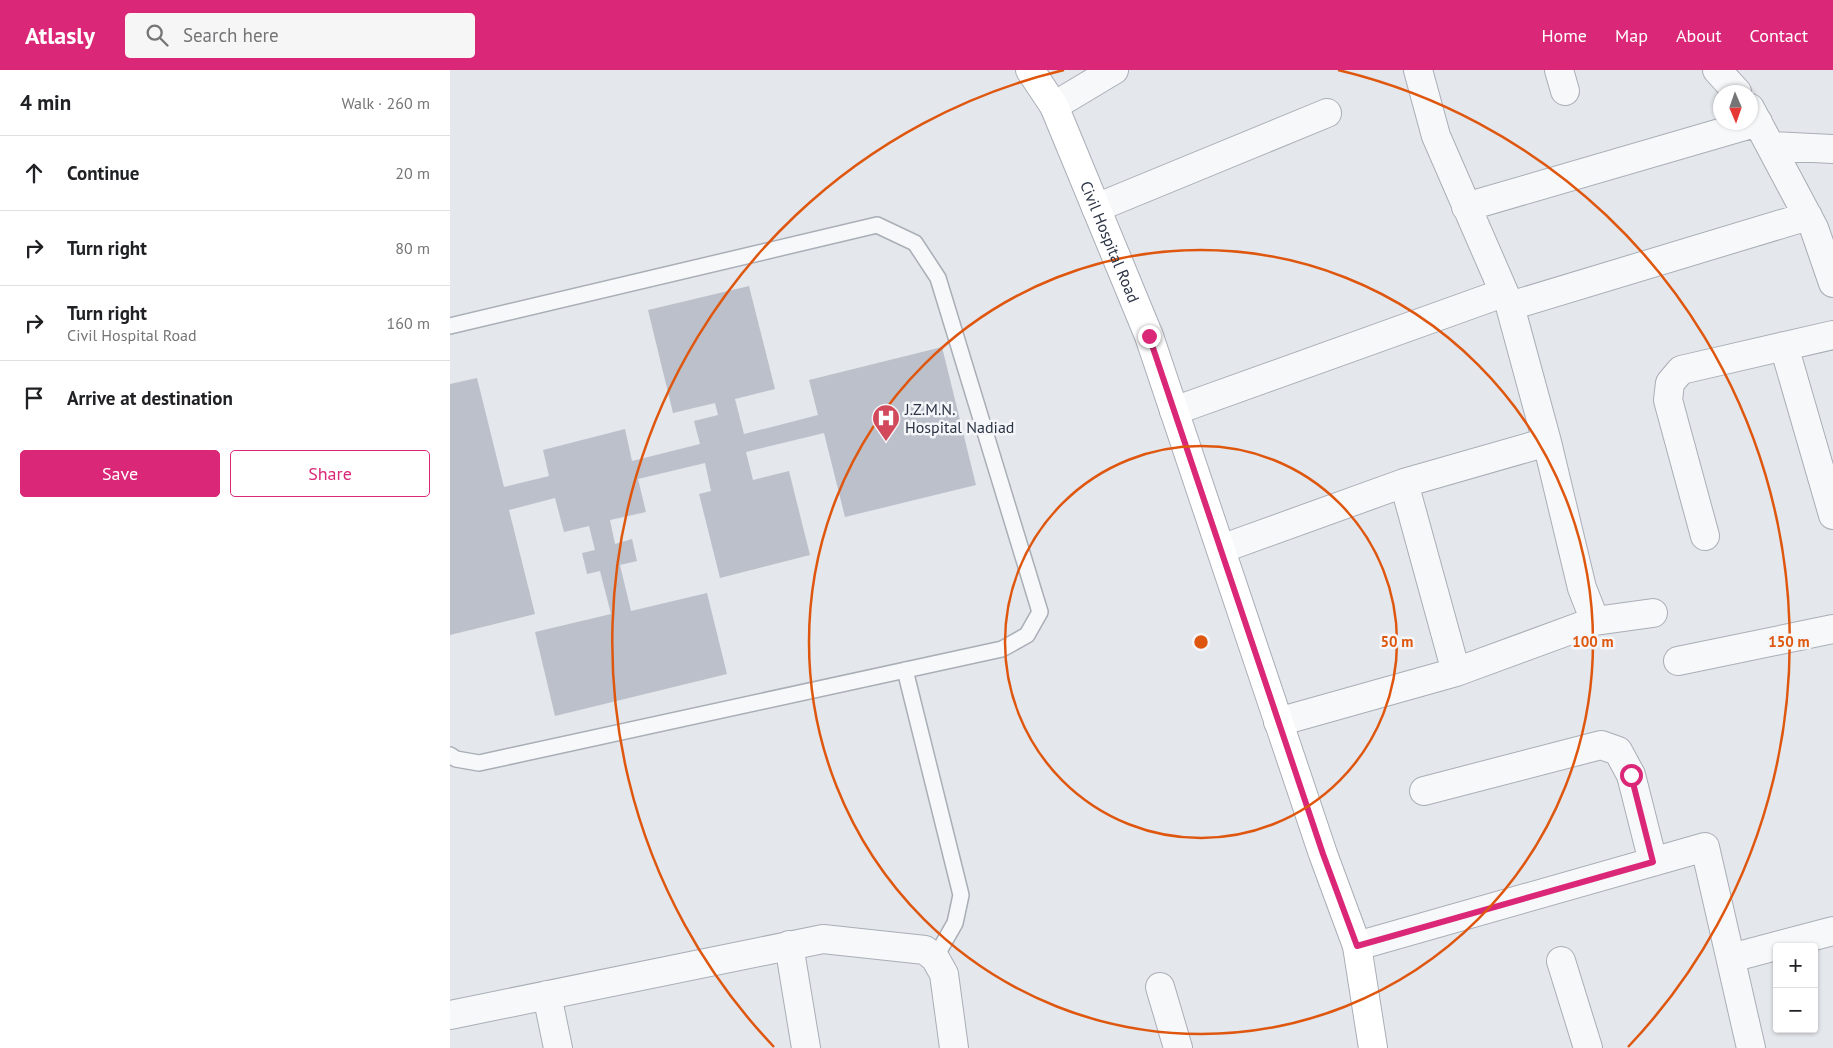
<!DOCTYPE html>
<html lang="en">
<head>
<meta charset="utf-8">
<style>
	:root { --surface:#fff; --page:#f6f6f6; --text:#202124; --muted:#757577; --line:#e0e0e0; --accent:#db2777 }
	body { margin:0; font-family:"PT Sans",sans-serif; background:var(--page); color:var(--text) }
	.controls { position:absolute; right:15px; bottom:15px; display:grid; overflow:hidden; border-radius:5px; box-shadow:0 1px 4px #0004 }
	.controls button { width:45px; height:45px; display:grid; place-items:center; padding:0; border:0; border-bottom:1px solid var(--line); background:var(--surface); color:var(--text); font:25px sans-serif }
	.compass { position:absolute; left:1263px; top:15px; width:45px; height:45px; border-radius:50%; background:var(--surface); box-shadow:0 1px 4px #0004; rotate:178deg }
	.stop { position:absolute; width:15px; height:15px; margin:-11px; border:4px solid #db2777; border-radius:50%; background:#fff }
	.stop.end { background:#db2777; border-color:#fff; box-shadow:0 1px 5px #0008 }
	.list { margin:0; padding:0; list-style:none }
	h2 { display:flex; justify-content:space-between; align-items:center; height:65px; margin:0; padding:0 20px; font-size:21px }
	h2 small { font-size:16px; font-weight:400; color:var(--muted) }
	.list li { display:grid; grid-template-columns:32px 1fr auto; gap:15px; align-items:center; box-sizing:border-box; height:75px; padding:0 20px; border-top:1px solid var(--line) }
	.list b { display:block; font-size:19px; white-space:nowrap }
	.list p { margin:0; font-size:16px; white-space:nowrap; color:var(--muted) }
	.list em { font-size:16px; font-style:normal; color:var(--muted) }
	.actions { display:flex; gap:10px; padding:15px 20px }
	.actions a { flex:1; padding:11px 0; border:1px solid var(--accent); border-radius:5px; text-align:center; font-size:18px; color:var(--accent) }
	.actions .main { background:var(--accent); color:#fff }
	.icon { flex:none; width:28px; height:28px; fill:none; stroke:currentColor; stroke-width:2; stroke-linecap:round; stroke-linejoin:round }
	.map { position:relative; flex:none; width:1383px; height:978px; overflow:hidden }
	header { display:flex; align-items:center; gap:30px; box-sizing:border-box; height:70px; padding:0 25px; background:var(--accent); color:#fff }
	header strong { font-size:24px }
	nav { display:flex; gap:28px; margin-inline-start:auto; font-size:18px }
	.search { width:350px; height:45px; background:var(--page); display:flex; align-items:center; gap:12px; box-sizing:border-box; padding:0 18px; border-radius:5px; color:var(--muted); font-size:19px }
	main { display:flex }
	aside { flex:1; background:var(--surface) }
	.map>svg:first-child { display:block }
</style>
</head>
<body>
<header>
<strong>Atlasly</strong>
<div class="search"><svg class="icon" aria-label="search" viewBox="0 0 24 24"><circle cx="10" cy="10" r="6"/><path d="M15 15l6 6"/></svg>Search here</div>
<nav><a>Home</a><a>Map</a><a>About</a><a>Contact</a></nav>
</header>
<main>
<aside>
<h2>4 min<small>Walk · 260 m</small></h2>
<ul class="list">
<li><svg class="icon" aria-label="ahead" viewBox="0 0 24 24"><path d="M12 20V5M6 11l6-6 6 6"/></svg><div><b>Continue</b></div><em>20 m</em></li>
<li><svg class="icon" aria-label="right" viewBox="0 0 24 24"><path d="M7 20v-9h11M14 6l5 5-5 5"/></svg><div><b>Turn right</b></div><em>80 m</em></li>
<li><svg class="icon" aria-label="right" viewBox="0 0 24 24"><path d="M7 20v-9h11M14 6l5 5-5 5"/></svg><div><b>Turn right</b><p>Civil Hospital Road</p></div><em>160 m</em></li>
<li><svg class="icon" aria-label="arrive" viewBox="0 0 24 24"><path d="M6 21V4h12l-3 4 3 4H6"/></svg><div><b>Arrive at destination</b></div></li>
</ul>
<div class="actions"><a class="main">Save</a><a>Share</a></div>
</aside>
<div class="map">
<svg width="1383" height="978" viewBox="0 0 1383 978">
	<rect width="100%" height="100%" fill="#e4e7ec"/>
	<path fill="#bbc0ca" d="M299,216L325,319L285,329L294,364L368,345L359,310L492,277L526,415L395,447L374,363L296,382L303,410L339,401L360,485L270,508L249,424L261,421L255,393L188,409L196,442L160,450L165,474L182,469L187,491L170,495L181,541L257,523L277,604L105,646L85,562L161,544L150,501L137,504L132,483L145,480L139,456L114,462L105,428L59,440L85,544L0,565V314L27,308L54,417L99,406L93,380L175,359L182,391L250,374L244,351L268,345L265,333L223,343L198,240Z"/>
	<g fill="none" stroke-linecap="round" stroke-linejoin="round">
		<g stroke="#a9aeb7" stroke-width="18">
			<path id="lane" d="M0,256L427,155L465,173L488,208L590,542L577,565L552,579L29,693L6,689L0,685
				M455,600L511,825L505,853L485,888"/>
		</g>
		<g stroke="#a9aeb7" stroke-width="30">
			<path id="street" d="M968,0L986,66L1060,236L1097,372L1132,518L1145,551
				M1109,0L1115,21
				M1267,0L1287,22
				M604,36L664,0
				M1300,38L1364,158L1383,213
				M1321,76L1383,79
				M1016,137L1308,52
				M646,138L877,43
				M1060,236L1358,146
				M1334,276L1383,445
				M724,341L1053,223
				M954,413L1006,602
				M1255,466L1218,330L1220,313L1231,300L1383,265
				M771,479L954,413L1097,372
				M1228,591L1383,559
				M828,652L1006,602L1145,551L1203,543
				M974,721L1151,675L1168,681L1181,705L1203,792
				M339,875L356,978
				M907,876L1255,777L1301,978
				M1281,888L1383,861
				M1111,891L1138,978
				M710,917L728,978
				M97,925L108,978
				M0,945L373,869L475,880L485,888L494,904L504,978"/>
		</g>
		<g stroke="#a9aeb7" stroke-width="30">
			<g id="secondary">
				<path id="s1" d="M580,0L604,36L699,266L873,784L907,876L923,978"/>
			</g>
		</g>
		<use href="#lane" stroke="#f7f8fa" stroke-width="15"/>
		<use href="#street" stroke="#f7f8fa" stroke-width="28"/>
		<use href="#secondary" stroke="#fff" stroke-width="28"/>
	</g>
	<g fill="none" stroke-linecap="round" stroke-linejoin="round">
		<path stroke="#db2777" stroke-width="6" d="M699,266L873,784L907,876L1203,792L1181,705"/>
	</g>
	<g fill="none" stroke="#df570f" stroke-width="2.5">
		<circle cx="751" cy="572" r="196"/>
		<circle cx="751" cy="572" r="392"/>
		<path d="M324 977A588 588 0 0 1 614 0M888 0A588 588 0 0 1 1178 977"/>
	</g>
	<defs>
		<g id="hospital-pin" transform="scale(1.4375)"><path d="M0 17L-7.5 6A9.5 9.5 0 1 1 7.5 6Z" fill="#d1495b" stroke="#f4f6f9"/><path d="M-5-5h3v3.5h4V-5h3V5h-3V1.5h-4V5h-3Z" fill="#fff"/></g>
	</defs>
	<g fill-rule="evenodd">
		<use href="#hospital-pin" x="436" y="348"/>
	</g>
	<g text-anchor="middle" stroke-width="5" stroke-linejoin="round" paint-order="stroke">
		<g font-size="16" fill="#2b3445" stroke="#f4f6f9">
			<text dy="6" stroke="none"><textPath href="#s1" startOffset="190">Civil Hospital Road</textPath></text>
		</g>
		<g font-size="16" fill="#2b3445" stroke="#f4f6f9" text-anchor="start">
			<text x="455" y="345">J.Z.M.N.<tspan x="455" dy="18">Hospital Nadiad</tspan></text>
		</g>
	</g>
	<circle cx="751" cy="572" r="8" fill="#df570f" stroke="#f4f6f9" stroke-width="2.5"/>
	<g font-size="15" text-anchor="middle" font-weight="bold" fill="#df570f" stroke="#f4f6f9" stroke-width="5" stroke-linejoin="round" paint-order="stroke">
		<text x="947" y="577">50 m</text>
		<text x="1143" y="577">100 m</text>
		<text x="1339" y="577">150 m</text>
	</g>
</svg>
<div class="controls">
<button>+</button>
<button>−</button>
</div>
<svg class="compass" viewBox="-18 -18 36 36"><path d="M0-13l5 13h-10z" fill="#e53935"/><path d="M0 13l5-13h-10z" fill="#757577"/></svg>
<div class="stop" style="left:1181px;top:705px"></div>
<div class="stop end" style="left:699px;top:266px"></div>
</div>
</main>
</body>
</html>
